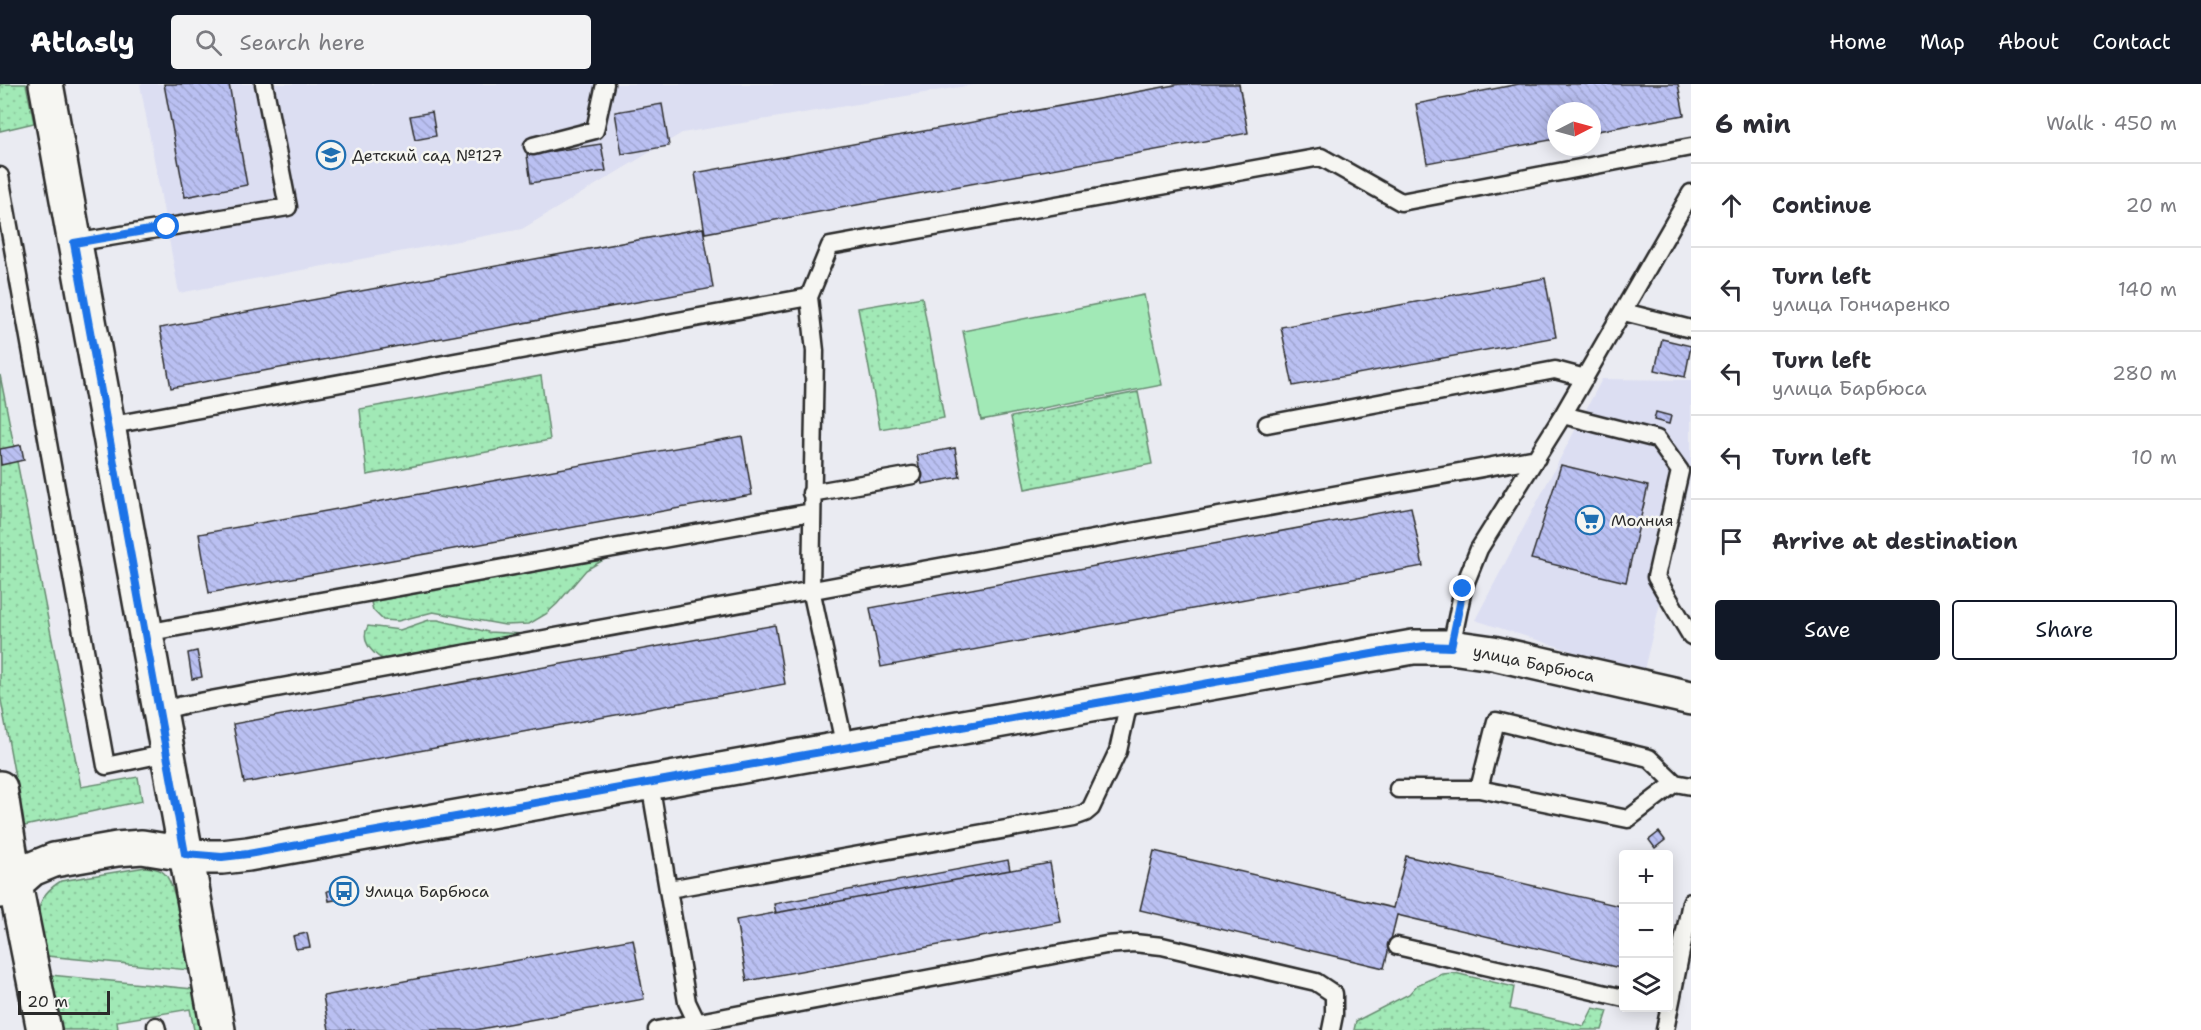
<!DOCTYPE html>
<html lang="en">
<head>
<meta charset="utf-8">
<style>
	:root { --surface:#fff; --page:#f2f2f3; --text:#2b2b33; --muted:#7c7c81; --line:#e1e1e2; --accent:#111827 }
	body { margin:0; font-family:"Shantell Sans",sans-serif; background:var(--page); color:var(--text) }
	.controls { position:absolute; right:18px; bottom:18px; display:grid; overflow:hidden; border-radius:6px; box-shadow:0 3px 15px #0003 }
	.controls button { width:54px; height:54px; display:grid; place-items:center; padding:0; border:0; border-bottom:2px solid var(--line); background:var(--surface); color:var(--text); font:30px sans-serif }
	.compass { position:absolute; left:1547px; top:18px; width:54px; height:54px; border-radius:50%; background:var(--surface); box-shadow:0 3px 15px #0003; rotate:84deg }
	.scale { position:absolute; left:18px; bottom:15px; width:92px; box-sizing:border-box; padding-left:6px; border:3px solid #2b2b2b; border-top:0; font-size:16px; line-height:21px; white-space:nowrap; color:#2b2b2b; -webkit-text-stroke:4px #f6f6f2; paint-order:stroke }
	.stop { position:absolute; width:18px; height:18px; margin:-14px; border:4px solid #1a73e8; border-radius:50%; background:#fff }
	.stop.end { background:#1a73e8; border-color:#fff; box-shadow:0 2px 6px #0008 }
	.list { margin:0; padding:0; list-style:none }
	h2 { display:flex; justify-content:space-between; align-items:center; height:78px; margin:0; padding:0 24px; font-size:26px }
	h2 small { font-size:20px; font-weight:400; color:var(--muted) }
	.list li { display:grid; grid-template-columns:39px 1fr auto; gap:18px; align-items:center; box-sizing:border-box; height:84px; padding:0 24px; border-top:2px solid var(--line) }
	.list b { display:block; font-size:22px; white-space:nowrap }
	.list p { margin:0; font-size:20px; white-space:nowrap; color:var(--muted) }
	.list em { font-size:20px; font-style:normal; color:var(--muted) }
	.actions { display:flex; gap:12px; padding:18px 24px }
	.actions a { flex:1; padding:14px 0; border:2px solid var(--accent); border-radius:6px; text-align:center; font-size:21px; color:var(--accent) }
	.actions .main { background:var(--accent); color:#fff }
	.icon { flex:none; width:33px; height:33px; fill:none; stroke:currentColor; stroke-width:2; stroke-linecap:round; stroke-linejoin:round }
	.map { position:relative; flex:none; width:1691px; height:946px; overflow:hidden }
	header { display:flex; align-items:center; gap:36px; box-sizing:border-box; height:84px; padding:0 30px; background:var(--accent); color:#fff }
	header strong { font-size:28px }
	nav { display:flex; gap:33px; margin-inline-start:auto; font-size:21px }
	.search { width:420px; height:54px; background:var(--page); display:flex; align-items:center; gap:15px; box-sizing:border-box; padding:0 21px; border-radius:6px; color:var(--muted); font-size:22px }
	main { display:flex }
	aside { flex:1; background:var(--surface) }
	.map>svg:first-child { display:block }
</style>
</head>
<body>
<header>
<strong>Atlasly</strong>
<div class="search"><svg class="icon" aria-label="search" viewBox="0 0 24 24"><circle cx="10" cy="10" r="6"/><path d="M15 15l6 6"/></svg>Search here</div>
<nav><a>Home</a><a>Map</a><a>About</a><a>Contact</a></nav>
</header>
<main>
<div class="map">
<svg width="1691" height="946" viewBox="0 0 1691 946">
	<defs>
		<pattern id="grass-dots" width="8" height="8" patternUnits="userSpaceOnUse" patternTransform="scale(1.5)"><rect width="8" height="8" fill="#a1e9b6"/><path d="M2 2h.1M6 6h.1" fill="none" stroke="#8bc89d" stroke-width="1.8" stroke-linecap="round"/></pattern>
		<pattern id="building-back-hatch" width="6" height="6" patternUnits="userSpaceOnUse" patternTransform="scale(1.5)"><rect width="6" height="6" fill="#bac0f2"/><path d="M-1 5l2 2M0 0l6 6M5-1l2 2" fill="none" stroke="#a0a5d0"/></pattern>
	</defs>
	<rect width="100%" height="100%" fill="#eaebf2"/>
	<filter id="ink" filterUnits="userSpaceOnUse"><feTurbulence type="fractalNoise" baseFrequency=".0167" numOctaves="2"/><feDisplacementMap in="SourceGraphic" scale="12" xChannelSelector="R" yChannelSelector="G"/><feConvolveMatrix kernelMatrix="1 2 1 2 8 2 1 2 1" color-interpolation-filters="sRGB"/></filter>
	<g filter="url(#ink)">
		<path fill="#dcdef2" d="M140,0H978L682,49L522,145L179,209Z
			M1602,295L1691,296V390L1643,590L1475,536Z"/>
		<path fill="url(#grass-dots)" stroke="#668a70" stroke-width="1.5" d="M0,0H26L34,39L0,47Z
			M922,213L944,334L880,345L858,224Z
			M0,291L81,703L138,693L142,717L24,742L0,611Z
			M541,292L550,356L367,391L360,325Z
			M1138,308L1152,380L1025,405L1011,333Z
			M605,475L586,486L557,520L546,530L529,540L505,541L433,528L398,537L383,536L373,526L371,518Z
			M429,536H438L488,548L524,550L382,575C371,568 360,556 368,542L400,546Z
			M146,783C152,784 159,784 164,789C178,802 185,866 189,886L47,872C41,839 27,818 61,797Z
			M1455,889L1514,903L1510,925L1584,942L1593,924L1608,927L1602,946H1354L1356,937L1409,910L1417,901L1442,890Z
			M50,891L193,905L201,946H194L190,925L117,937L118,946H60Z"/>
		<path fill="#a1e9b6" stroke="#668a70" stroke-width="1.5" d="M1144,211L1162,301L981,336L963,247Z"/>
		<path fill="url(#building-back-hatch)" stroke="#2b2b2b" stroke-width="1.5" d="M164,0H229L247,101L185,113Z
			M1180,0H1239L1248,49L705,149L695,89Z
			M1519,0H1678L1684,31L1592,48V27H1556V55L1427,79L1416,20Z
			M662,20L669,62L622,70L615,28Z
			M432,28L436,52L415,56L410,32Z
			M601,60L606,87L531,99L527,71Z
			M703,144L713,204L171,304L160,244Z
			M1545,194L1556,253L1293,302L1281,243Z
			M1662,255L1691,262L1685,293L1655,286Z
			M1656,328L1671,332L1669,340L1654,336Z
			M742,352L752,411L209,509L199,450Z
			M21,361L24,376L1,381L0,365Z
			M955,364L960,393L922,400L917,371Z
			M1561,381L1648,402L1626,498L1531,475Z
			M1411,423L1423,482L881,583L870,524Z
			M775,541L785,600L244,699L233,640Z
			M197,567L202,593L192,595L188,569Z
			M1659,748L1665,756L1655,764L1649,756Z
			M1154,767L1393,824L1406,772L1624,823V885L1397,831L1384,884L1140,826Z
			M1008,776L1010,786L776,829L774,820Z
			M1050,779L1061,838L747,897L736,836Z
			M353,803L355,812L329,817L327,807Z
			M307,849L310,863L296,865L293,852Z
			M633,855L644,915L475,946H329L323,912Z"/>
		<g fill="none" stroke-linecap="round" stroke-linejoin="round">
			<g stroke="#2b2b2b" stroke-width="21">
				<path id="lane" d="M533,62L595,46L605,0
					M0,92L106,682L168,669
					M74,159L288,123L264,0
					M1624,228L1691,245
					M1563,331L1657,355L1680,387L1656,493L1691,552
					M1267,340L1555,286L1585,294
					M107,342L809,213
					M811,409L913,391
					M145,549L812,428
					M1451,563L1463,505L1479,465L1563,331L1691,109
					M160,627L183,621L1537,374
					M845,664L811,505L815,267L809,213L830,162L1321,73L1401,118L1691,63
					M650,699L687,918L700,945
					M1398,705H1479L1628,735L1675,699L1691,702
					M1479,705L1496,637L1649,674L1675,699
					M669,805L1074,733L1085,729L1091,724L1118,667L1130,613
					M1397,862L1624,914
					M156,942L157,946
					M657,946L1106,861L1134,859L1162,862L1316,898L1334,910V931L1331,946
					M1665,946L1691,818"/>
			</g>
			<g stroke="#2b2b2b" stroke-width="38">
				<path id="secondary" d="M46,0L218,946
					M0,704L15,800L44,946
					M0,807L15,800L32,785L54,776L117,765L142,763L204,773H222L248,770L1413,563H1451L1493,569L1691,614"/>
			</g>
			<use href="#lane" stroke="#f6f6f2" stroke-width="16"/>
			<use href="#secondary" stroke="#f6f6f2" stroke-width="33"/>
		</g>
	</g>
	<g fill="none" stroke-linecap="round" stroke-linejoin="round" filter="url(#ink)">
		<path stroke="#1a73e8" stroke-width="8" d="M167,143L74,159L185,770L222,773L248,770L1389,567L1425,562L1451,563L1463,505"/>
	</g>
	<defs>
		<g id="school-ring" transform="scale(1.5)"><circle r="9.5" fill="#f6f6f2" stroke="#1f6fb2" stroke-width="1.5"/><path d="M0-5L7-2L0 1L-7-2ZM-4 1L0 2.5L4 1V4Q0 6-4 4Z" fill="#1f6fb2"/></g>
		<g id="supermarket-ring" transform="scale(1.5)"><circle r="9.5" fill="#f6f6f2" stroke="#1f6fb2" stroke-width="1.5"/><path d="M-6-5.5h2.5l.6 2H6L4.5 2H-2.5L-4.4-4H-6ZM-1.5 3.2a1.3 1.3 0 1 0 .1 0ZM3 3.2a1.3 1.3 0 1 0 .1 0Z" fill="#1f6fb2"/></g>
		<g id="bus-ring" transform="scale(1.5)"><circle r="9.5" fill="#f6f6f2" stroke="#1f6fb2" stroke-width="1.5"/><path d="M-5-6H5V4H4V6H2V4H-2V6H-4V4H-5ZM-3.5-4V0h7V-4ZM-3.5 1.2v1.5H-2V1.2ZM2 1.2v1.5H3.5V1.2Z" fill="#1f6fb2"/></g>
	</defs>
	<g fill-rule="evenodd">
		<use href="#school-ring" x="331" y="71"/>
		<use href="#supermarket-ring" x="1590" y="436"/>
		<use href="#bus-ring" x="344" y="807"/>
	</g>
	<g text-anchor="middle" stroke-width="5" stroke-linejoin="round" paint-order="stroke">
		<g font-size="16" fill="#2b2b2b" stroke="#f6f6f2" text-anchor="start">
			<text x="352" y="77">Детский сад №127</text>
			<text x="1611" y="442">Молния</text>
			<text x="365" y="813">Улица Барбюса</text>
		</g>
		<g font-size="16" fill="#2b2b2b" stroke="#f6f6f2">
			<text transform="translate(1534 579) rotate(12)" y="6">улица Барбюса</text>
		</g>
	</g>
</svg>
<div class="controls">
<button>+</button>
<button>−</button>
<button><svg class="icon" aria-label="layers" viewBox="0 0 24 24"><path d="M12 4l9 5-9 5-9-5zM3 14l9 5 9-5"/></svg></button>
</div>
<svg class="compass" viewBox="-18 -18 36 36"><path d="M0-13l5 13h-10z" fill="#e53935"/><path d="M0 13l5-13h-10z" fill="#7c7c81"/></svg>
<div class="scale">20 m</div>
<div class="stop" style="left:167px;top:143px"></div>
<div class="stop end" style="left:1463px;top:505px"></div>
</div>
<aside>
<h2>6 min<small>Walk · 450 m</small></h2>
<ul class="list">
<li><svg class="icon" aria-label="ahead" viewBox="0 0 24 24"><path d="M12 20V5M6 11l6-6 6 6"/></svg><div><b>Continue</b></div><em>20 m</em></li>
<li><svg class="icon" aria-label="left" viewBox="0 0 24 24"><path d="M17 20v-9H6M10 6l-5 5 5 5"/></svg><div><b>Turn left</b><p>улица Гончаренко</p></div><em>140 m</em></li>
<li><svg class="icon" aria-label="left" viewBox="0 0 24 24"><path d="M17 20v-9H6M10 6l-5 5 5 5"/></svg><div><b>Turn left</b><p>улица Барбюса</p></div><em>280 m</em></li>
<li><svg class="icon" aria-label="left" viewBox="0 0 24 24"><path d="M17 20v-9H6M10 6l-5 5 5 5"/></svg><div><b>Turn left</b></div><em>10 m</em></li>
<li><svg class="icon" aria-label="arrive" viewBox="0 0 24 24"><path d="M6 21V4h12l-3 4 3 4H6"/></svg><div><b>Arrive at destination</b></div></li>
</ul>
<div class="actions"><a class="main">Save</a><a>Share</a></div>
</aside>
</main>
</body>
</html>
